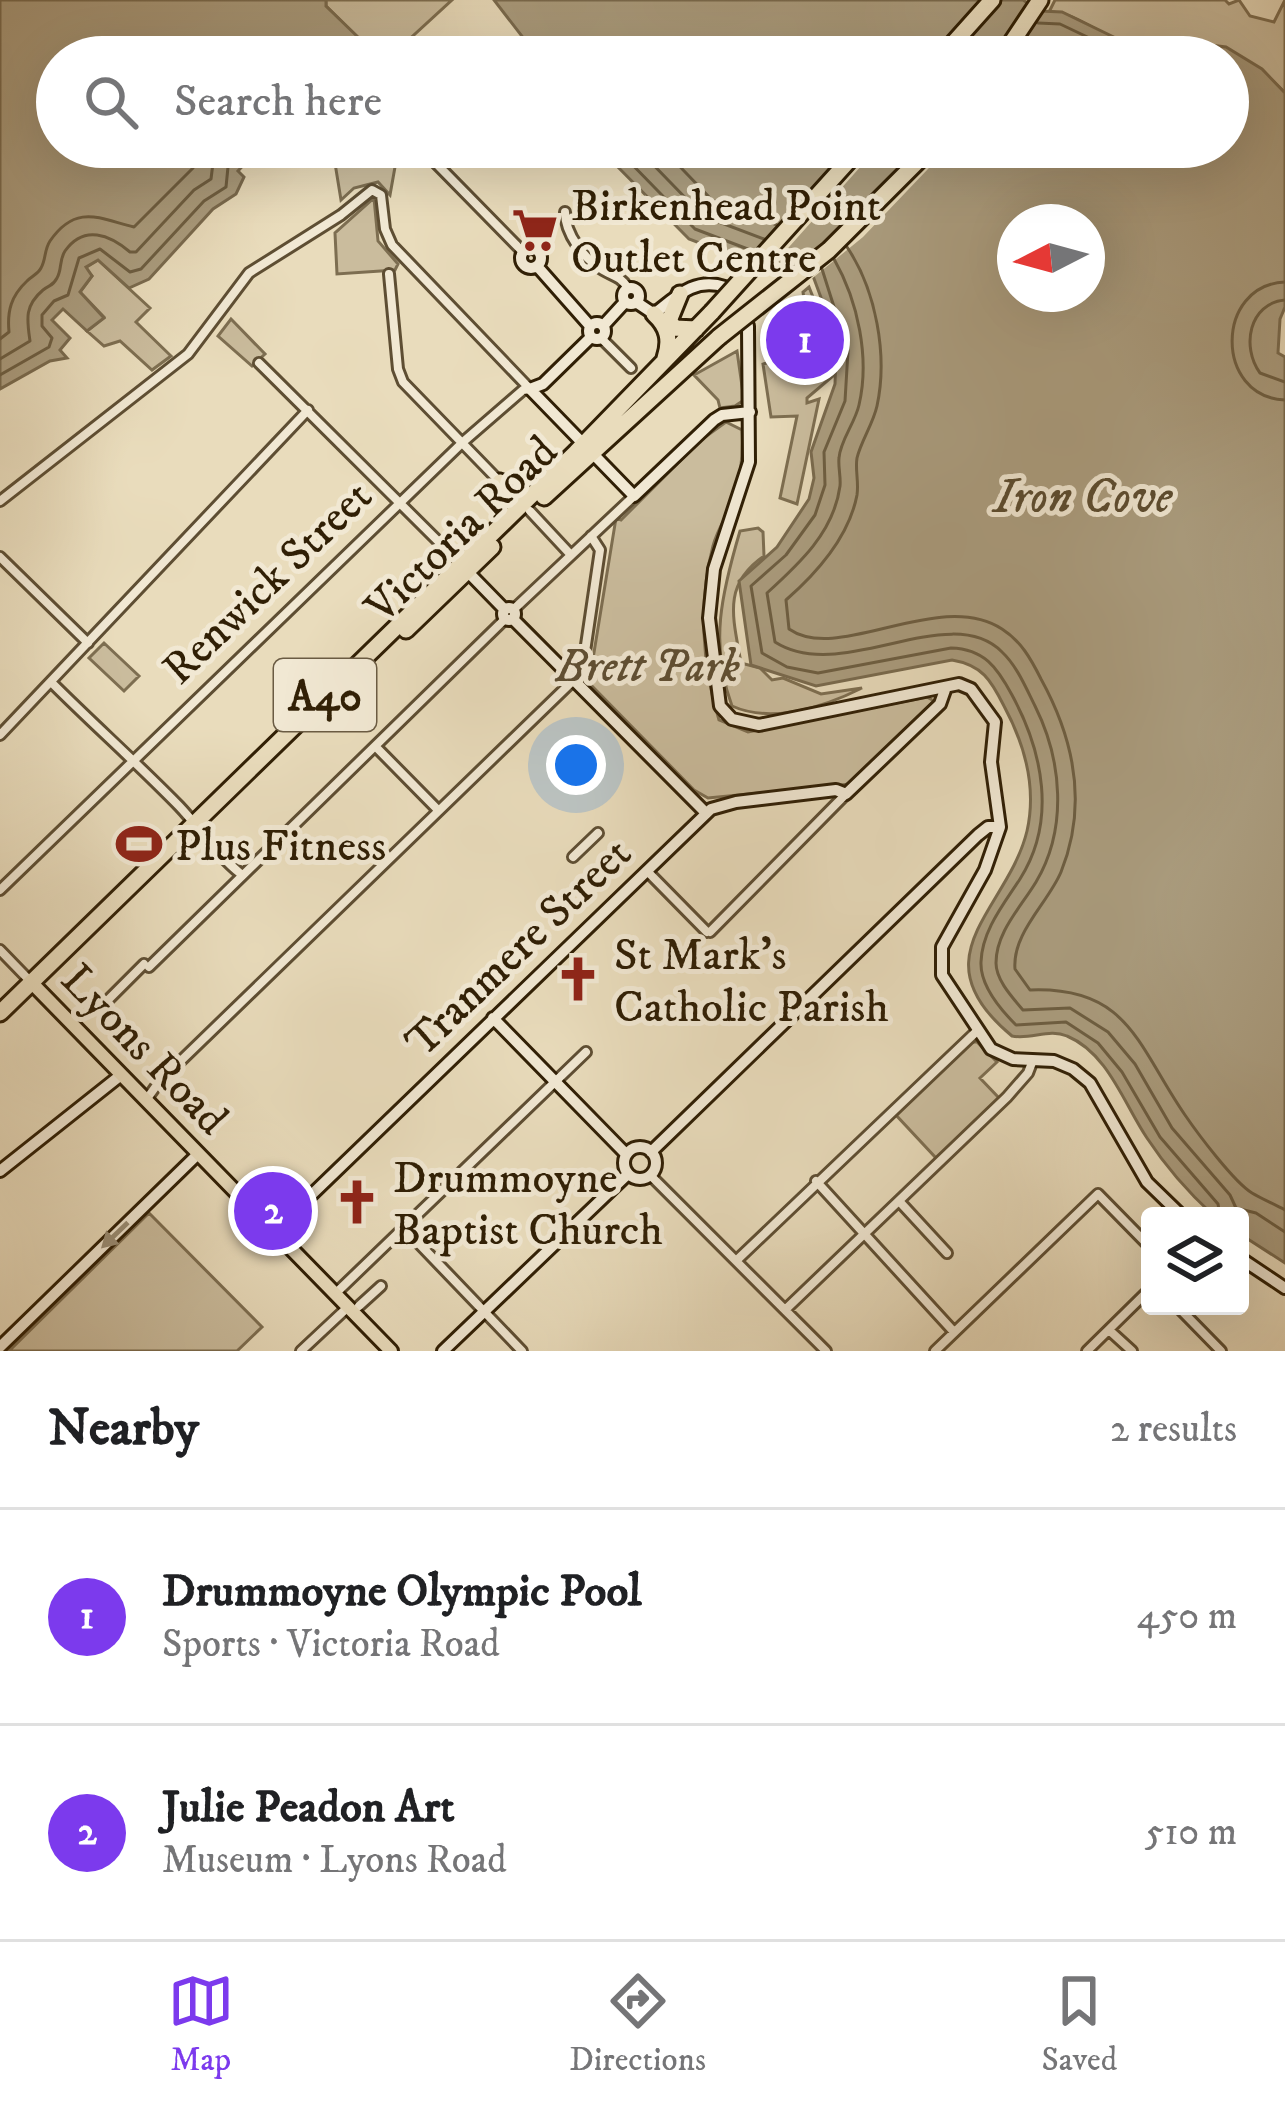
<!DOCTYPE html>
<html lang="en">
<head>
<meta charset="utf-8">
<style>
	:root { --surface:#fff; --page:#f2f2f2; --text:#202124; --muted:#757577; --line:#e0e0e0; --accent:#7c3aed }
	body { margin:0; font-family:"IM FELL DW Pica",serif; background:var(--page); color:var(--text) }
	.controls { position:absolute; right:36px; bottom:36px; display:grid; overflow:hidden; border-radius:12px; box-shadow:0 12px 48px #0002 }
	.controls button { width:108px; height:108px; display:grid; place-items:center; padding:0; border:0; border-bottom:3px solid var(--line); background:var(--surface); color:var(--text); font:60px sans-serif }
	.compass { position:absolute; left:997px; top:204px; width:108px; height:108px; border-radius:50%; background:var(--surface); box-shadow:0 12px 48px #0002; rotate:264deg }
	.you { position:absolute; left:576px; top:765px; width:42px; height:42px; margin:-30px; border:9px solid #fff; border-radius:50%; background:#1a73e8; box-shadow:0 0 0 18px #1a73e833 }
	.badge { display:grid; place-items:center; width:78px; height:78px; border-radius:50%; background:var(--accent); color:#fff; font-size:39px; font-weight:700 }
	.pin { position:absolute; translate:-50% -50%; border:6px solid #fff; box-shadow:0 3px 12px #0006 }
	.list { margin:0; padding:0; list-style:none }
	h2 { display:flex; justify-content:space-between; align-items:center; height:156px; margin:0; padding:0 48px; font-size:51px }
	h2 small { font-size:39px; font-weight:400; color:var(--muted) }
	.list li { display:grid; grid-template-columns:78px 1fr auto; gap:36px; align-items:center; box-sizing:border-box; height:216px; padding:0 48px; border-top:3px solid var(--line) }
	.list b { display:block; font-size:45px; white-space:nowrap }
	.list p { margin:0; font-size:39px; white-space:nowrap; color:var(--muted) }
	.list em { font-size:39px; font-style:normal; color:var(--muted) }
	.icon { flex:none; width:66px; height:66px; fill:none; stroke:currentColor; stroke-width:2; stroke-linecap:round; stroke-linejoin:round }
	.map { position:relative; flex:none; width:1285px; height:1351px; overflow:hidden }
	.search { position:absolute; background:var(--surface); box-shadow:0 12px 48px #0002; left:36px; right:36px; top:36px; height:132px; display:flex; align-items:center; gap:30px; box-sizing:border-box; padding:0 42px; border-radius:66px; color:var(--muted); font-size:45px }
	.sheet { height:588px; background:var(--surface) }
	nav { display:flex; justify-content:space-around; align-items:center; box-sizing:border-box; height:168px; border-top:3px solid var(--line); background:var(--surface); font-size:33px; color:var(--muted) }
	nav a { display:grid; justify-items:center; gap:6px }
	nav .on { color:var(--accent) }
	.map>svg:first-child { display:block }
</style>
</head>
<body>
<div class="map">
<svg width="1285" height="1351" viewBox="0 0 1285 1351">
	<rect width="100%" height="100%" fill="#e9dcbc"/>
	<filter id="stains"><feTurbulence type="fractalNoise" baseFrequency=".00167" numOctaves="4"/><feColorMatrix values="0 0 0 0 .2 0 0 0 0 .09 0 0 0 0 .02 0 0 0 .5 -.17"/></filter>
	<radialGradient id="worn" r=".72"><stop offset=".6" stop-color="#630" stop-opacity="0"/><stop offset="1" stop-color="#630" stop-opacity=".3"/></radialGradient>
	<path fill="#cabc9d" stroke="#7d6e51" stroke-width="3" d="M326,0H452L402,46L410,57H372V52L326,6Z
		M1055,0H1225L1229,4L1239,0L1250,16L1274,22L1285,0V93C1251,57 1218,41 1168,41C1153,41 1134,44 1120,40C1095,33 1076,12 1049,12Z
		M326,147H414L395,167L390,195L378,182L354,188L341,200L334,157L326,156Z
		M374,198L378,241L398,264L395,270L337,274L335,233Z
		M98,260L150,308L136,322L171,356L152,370L120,341L104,346L87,331L104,317L80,292L92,276L85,268Z
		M809,287L834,350L826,354L833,376L807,398V403L819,399L797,504L780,498L797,416L771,417L763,364L777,360L780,373L791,371L777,329L804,299L803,292Z
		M231,319L265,354L252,366L218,336Z
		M737,351L744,400L735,406L720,408L718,400L694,375Z
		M726,422L742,430C743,452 742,473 735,495C730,512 718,527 713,546C698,602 702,666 719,720L748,732L927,697L934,701L850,784L708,798L694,790L589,683L616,518L621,520L701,440Z
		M758,528L763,532L764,556C722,585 733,617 741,663L760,668L772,680L783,678L821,694L862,688C824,707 772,724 732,706C709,644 722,592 740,531Z
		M104,643L139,676L124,691L89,658Z
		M970,1042H977L997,1062L980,1078L999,1098L937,1159L895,1114Z
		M149,1213L262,1327L237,1351H9Z"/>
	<path fill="#aa9c7e" stroke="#796a4e" stroke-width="3" fill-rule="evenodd" d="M0,0H326V6L361,40L351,57H57V147H237L249,159L238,171L244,177L236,194L213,209L149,279L129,288L98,260L86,267L92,276L80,292L104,318L87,331L63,309L52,320L70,338L60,350L67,358L50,361L0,389Z
		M494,0H1023L1040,11L1062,12L1122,41H1178L1226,47L1262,69L1285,93V307L1280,319L1278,353L1285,357V1263L1240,1234V1216H1214C1189,1193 1166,1167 1147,1138C1124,1104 1108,1053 1067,1036C1049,1028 1031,1040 1012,1036C915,956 1008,910 1027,831C1037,787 1025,745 1004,706C991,680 982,665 952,660L816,686L751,665L739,581L777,547L809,499L814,478L811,452L835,384L836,353L830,322L813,276L802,269L765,268L689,239L610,159L602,166L583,147H1228V57H538ZM1015,222H1087V294H1015Z"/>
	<path fill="#e9dcbc" d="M850,147H878L765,274L743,266Z
		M922,147H949L863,237L809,281L804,276H782L826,241Z"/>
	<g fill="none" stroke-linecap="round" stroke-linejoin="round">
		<path stroke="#6d5e42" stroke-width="3" d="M1038,23L1060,24L1119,52L1212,57
			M600,147L619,151L695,229L753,251
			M636,147L703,216L764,239
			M661,147L712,200L777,225
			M847,247C876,290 888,355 877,406C873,424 861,441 857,458C855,470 859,482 857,495C849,537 818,572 786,600L789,629C839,664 939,588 1002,629C1021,641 1031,659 1041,679C1074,739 1088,805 1061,872C1048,903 1012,933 1015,969L1030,990C1129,986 1138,1047 1185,1115C1198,1134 1234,1182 1252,1193C1262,1199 1274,1204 1285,1210
			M834,259C858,301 870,358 859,405C855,423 840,441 839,458C838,467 841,477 840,486C834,532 799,564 767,593L775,642C842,685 949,599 1002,652C1017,666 1026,688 1035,706C1062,760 1068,828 1036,882C1021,907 996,932 996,963C996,980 1012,997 1023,1010L1070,1008L1108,1032L1135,1064L1172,1128L1230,1195L1236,1208L1256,1213L1285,1232
			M822,269L848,351L845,401L824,452L825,485L815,515L786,555L751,586L762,653L787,667L818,673L951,648C984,649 997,667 1012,695C1043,752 1057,821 1020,879C1003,905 982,931 981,962C980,985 1001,1010 1016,1025L1066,1022L1098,1043L1122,1072L1160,1137L1218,1204L1220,1216
			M1285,282C1215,285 1214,397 1285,400
			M1285,300C1249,303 1241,347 1260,373L1285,382
			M0,339L9,332C7,311 11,296 27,281C32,276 38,274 41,268C46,260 44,250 50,241C77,202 102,220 134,227L193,168L197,147
			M0,359L30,341C27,320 24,306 43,290C51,284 53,286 57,278C62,270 59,260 65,251C84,224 110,235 130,252H136L194,190L211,179L215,147
			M0,375L49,347L52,338L42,326V315L54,301L68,295L79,258L100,249L130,272L141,269L204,201L226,187L230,147"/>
		<g stroke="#5e4e33" stroke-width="14">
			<path id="street" d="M420,147L523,252
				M565,212C565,234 584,259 603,270C615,277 620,276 628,288
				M389,274L398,369L403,382L500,482
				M601,338L631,368
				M259,363L462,565
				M0,501L188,354L249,273L341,215L372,190L381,195L385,229L392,245L530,389L523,390L463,442L0,890
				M530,511L571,555
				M0,557L88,643
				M513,610L634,496
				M51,682C93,724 137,763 179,806C200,828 216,854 241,874
				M0,735L308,410
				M375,746L438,810
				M573,857L598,833
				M647,871L707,932
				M710,932L846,794
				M0,950L31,982
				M149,967L505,619
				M105,1003L144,964
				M146,1100L159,1082L582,672L600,550L591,536
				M650,1175L826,1351
				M816,1181L954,1332
				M899,1201L947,1253
				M404,1228L522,1351
				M738,1259L977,1031
				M336,1293L586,1052
				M359,1306L381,1286
				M1177,1306L1221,1351
				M786,1309L1007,1097L1028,1073L1033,1060
				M1109,1330L1132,1351
				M301,1351L348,1307
				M935,1351L1098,1194L1150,1247
				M1087,1351L1150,1289"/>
		</g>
		<g stroke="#301f05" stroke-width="16">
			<path id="secondary" d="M521 258a10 10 0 1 1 20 0a10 10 0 1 1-20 0Z
				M537,266L590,326
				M623 296a8 8 0 1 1 16 0a8 8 0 1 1-16 0Z
				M636,302L654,314C677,296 695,277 725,287
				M589 331a8 8 0 1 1 16 0a8 8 0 1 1-16 0Z
				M603,326L625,302
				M748,326L749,462L714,569L709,618L720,706L732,719L759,725L959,684L971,689L995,722L991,762L1000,827L985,870L942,947V975L991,1049L1013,1059L1054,1061L1073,1069L1090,1083L1147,1182L1182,1216
				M591,337L543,384L530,389L634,496L714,420L722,415L750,412
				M467,571L505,610
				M503 614a6 6 0 1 1 12 0a6 6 0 1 1-12 0Z
				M513,619L706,813
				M493,1018L626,1154
				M624 1163a16 16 0 1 1 32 0a16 16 0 1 1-32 0Z
				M651,1152L978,835L988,827H1000
				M0,1171L121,1075
				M274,1231L711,809L736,802L836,790L846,794L940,704L946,687
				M1240,1258L1285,1288
				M0,1347L198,1154
				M443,1351L628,1174"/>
		</g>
		<g stroke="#301f05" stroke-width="18">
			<path id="primary" d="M31,982L391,1351"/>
		</g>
		<g stroke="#301f05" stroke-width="21">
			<path id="highway" d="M941,57L992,0
				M1002,57L1040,0
				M680,294L669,321L675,328L696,329
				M654,314C668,327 671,340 665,358
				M500,482L513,498L516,510
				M544,497L719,337
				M406,630L492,547
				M0,1013L576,452L712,312"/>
		</g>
		<use href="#street" stroke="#f1e8d3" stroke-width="8"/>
		<use href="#secondary" stroke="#f1e8d3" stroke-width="10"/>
		<use href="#primary" stroke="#e9dcbc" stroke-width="12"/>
		<use href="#highway" stroke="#e9dcbc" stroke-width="15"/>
		<g stroke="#301f05" stroke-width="21" stroke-linecap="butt">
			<path id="highway-bridge" d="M712,312L861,147
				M719,337L829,250L932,147"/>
		</g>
		<use href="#highway-bridge" stroke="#e9dcbc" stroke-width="15"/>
	</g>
	<defs><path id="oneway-solid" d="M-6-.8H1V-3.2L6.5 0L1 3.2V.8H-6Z" transform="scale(3)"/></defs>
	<use fill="#9a8e76" href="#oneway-solid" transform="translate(115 1235) rotate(136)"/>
	<defs>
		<g id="supermarket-bare" transform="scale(3.6)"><path d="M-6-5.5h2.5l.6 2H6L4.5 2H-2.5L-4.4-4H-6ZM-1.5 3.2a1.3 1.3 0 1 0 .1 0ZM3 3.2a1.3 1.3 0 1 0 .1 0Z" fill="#8f2418" stroke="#f1e8d3" stroke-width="2.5" paint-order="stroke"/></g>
		<g id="stadium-bare" transform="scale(3.6)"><path d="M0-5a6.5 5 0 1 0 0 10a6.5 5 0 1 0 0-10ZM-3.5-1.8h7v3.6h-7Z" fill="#8f2418" stroke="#f1e8d3" stroke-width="2.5" paint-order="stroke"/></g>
		<g id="church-bare" transform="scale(3.6)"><path d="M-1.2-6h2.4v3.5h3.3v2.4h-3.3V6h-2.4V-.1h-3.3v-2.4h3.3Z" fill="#8f2418" stroke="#f1e8d3" stroke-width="2.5" paint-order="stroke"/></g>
	</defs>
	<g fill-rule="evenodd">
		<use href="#supermarket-bare" x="535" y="230"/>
		<use href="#stadium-bare" x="139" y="844"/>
		<use href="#church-bare" x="578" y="979"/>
		<use href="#church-bare" x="357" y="1202"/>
	</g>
	<g text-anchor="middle" stroke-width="10" stroke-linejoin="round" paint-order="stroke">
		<rect fill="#f1e8d3" stroke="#6a5b43" stroke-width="3" x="274" y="659" width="102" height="72" rx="9"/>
		<g font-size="42" font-weight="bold" fill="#301f05">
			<text x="325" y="710">A40</text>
		</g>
		<g font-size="45" fill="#301f05" stroke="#f1e8d3" text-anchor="start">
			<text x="571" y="220">Birkenhead Point<tspan x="571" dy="52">Outlet Centre</tspan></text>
			<text x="175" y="860">Plus Fitness</text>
			<text x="614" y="969">St Mark's<tspan x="614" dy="52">Catholic Parish</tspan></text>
			<text x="393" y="1192">Drummoyne<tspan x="393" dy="52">Baptist Church</tspan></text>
		</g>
		<g font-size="45" fill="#301f05" stroke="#f1e8d3">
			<text transform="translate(460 528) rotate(-44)" y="16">Victoria Road</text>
			<text transform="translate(266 581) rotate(-44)" y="16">Renwick Street</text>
			<text transform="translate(517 946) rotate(-44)" y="16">Tranmere Street</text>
			<text transform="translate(146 1048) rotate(46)" y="16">Lyons Road</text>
		</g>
		<g font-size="45" font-style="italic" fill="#5e4e33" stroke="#f1e8d3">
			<text x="648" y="681">Brett Park</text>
		</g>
		<g font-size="48" font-style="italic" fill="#5b4b2f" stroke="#f1e8d3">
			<text x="1083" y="512">Iron Cove</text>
		</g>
	</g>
	<rect width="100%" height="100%" filter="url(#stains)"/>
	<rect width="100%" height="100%" fill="url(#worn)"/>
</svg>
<div class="controls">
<button><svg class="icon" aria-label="layers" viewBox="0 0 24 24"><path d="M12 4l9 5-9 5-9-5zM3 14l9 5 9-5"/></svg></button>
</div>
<svg class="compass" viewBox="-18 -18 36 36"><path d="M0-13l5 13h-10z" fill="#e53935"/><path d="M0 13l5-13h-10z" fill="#757577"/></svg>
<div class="you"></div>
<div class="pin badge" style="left:805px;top:340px">1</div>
<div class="pin badge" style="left:273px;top:1211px">2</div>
<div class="search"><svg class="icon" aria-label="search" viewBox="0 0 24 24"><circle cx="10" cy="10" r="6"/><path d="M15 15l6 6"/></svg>Search here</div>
</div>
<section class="sheet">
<h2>Nearby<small>2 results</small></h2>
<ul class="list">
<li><span class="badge">1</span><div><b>Drummoyne Olympic Pool</b><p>Sports · Victoria Road</p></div><em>450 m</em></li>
<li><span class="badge">2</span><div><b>Julie Peadon Art</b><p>Museum · Lyons Road</p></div><em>510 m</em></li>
</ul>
</section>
<nav>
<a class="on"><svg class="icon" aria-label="map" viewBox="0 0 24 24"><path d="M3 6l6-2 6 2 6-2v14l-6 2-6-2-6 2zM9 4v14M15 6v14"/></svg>Map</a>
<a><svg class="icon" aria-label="directions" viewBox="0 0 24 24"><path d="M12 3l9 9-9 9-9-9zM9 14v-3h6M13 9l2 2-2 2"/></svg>Directions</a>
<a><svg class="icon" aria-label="saved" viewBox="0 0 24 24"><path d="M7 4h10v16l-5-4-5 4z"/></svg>Saved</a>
</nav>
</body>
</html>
